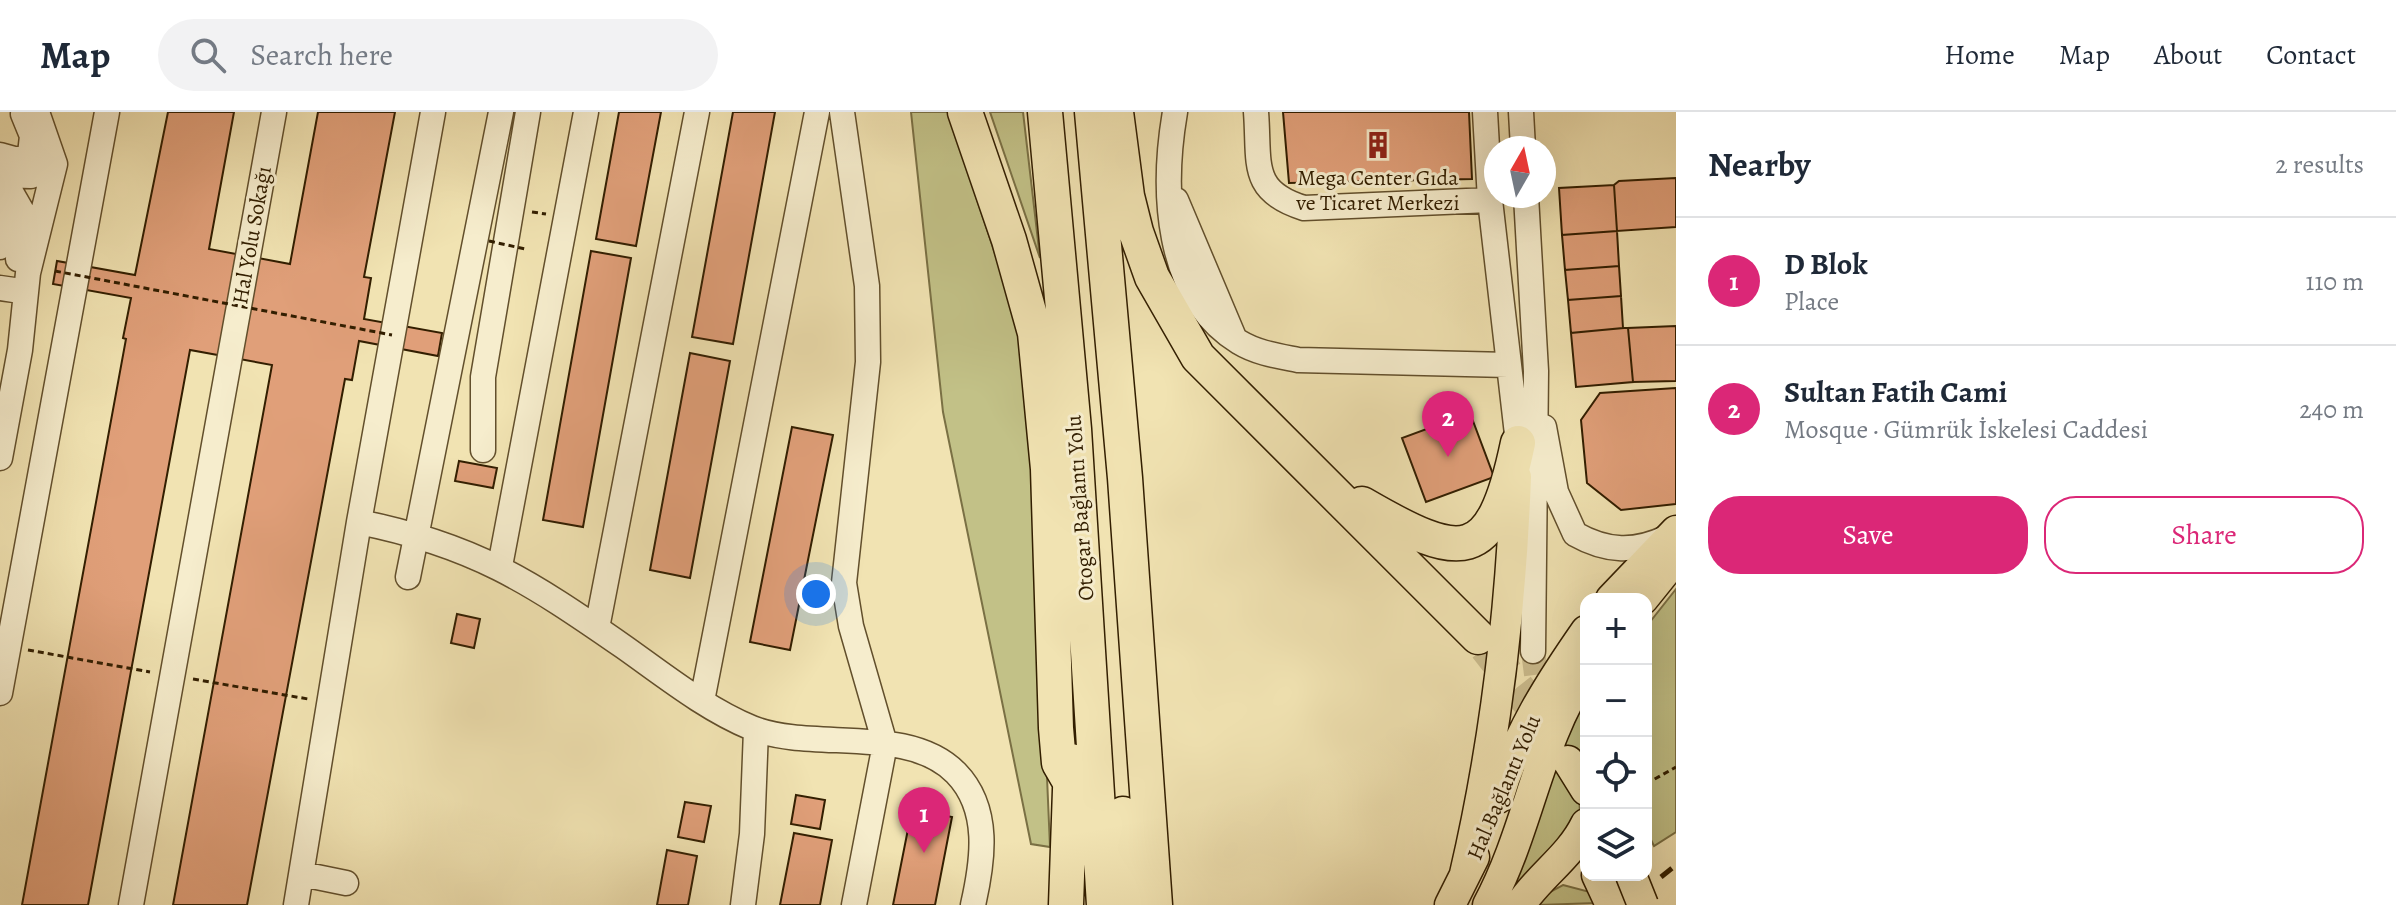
<!DOCTYPE html>
<html lang="en">
<head>
<meta charset="utf-8">
<style>
	:root { --surface:#fff; --page:#f2f2f3; --text:#1f2937; --muted:#747a83; --line:#e0e1e3; --accent:#db2777 }
	body { margin:0; font-family:Alegreya,serif; background:var(--page); color:var(--text) }
	.controls { position:absolute; right:24px; bottom:24px; display:grid; overflow:hidden; border-radius:16px; box-shadow:0 8px 32px #0002 }
	.controls button { width:72px; height:72px; display:grid; place-items:center; padding:0; border:0; border-bottom:2px solid var(--line); background:var(--surface); color:var(--text); font:40px sans-serif }
	.compass { position:absolute; left:1484px; top:24px; width:72px; height:72px; border-radius:50%; background:var(--surface); box-shadow:0 8px 32px #0002; rotate:9deg }
	.you { position:absolute; left:816px; top:482px; width:28px; height:28px; margin:-20px; border:6px solid #fff; border-radius:50%; background:#1a73e8; box-shadow:0 0 0 12px #1a73e833 }
	.badge { display:grid; place-items:center; width:52px; height:52px; border-radius:50%; background:var(--accent); color:#fff; font-size:26px; font-weight:700 }
	.pin { position:absolute; translate:-50% -66px; filter:drop-shadow(0 2px 4px #0008) }
	.pin::after { content:''; position:absolute; top:42px; width:28px; height:24px; background:inherit; clip-path:polygon(0 0,100% 0,50% 100%) }
	.list { margin:0; padding:0; list-style:none }
	h2 { display:flex; justify-content:space-between; align-items:center; height:104px; margin:0; padding:0 32px; font-size:34px }
	h2 small { font-size:26px; font-weight:400; color:var(--muted) }
	.list li { display:grid; grid-template-columns:52px 1fr auto; gap:24px; align-items:center; box-sizing:border-box; height:128px; padding:0 32px; border-top:2px solid var(--line) }
	.list b { display:block; font-size:30px; white-space:nowrap }
	.list p { margin:0; font-size:26px; white-space:nowrap; color:var(--muted) }
	.list em { font-size:26px; font-style:normal; color:var(--muted) }
	.actions { display:flex; gap:16px; padding:24px 32px }
	.actions a { flex:1; padding:18px 0; border:2px solid var(--accent); border-radius:32px; text-align:center; font-size:28px; color:var(--accent) }
	.actions .main { background:var(--accent); color:#fff }
	.icon { flex:none; width:44px; height:44px; fill:none; stroke:currentColor; stroke-width:2; stroke-linecap:round; stroke-linejoin:round }
	.map { position:relative; flex:none; width:1676px; height:793px; overflow:hidden }
	header { display:flex; align-items:center; gap:48px; box-sizing:border-box; height:112px; padding:0 40px; background:var(--surface); border-bottom:2px solid var(--line) }
	header strong { font-size:38px }
	nav { display:flex; gap:44px; margin-inline-start:auto; font-size:28px }
	.search { width:560px; height:72px; background:var(--page); display:flex; align-items:center; gap:20px; box-sizing:border-box; padding:0 28px; border-radius:44px; color:var(--muted); font-size:30px }
	main { display:flex }
	aside { flex:1; background:var(--surface) }
	.map>svg:first-child { display:block }
</style>
</head>
<body>
<header>
<strong>Map</strong>
<div class="search"><svg class="icon" aria-label="search" viewBox="0 0 24 24"><circle cx="10" cy="10" r="6"/><path d="M15 15l6 6"/></svg>Search here</div>
<nav><a>Home</a><a>Map</a><a>About</a><a>Contact</a></nav>
</header>
<main>
<div class="map">
<svg width="1676" height="793" viewBox="0 0 1676 793">
	<rect width="100%" height="100%" fill="#f1e3b2"/>
	<filter id="stains"><feTurbulence type="fractalNoise" baseFrequency=".0025" numOctaves="4"/><feColorMatrix values="0 0 0 0 .2 0 0 0 0 .09 0 0 0 0 .02 0 0 0 .5 -.17"/></filter>
	<radialGradient id="worn" r=".72"><stop offset=".6" stop-color="#630" stop-opacity="0"/><stop offset="1" stop-color="#630" stop-opacity=".3"/></radialGradient>
	<path fill="#c2c187" stroke="#7a7044" stroke-width="2" d="M911,0H948L1022,223L1031,293L1050,735L1031,732L943,300Z
		M990,0H1023L1040,146Z
		M1676,477V720L1654,734L1646,718V515Z
		M1586,570V664L1579,679L1580,702L1507,793H1500Z
		M1563,773L1590,780L1596,791L1539,793L1548,781Z"/>
	<path fill="#e09f79" stroke="#321e00" stroke-width="2" d="M168,0H234L209,137L290,152L318,0H395L364,165L371,166L364,207L442,221L438,244L359,229L352,268L345,267L247,793H173L272,253L190,238L88,793H22L126,227L123,226L131,186L53,172L57,149L135,163Z
		M619,0H661L636,134L596,127Z
		M733,0H775L733,232L692,225Z
		M1283,0H1469L1472,67L1289,71Z
		M1676,66V115L1617,119L1614,73L1619,69Z
		M1614,73L1617,119L1562,123L1559,76Z
		M1617,119L1619,154L1565,158L1562,123Z
		M591,139L631,146L583,415L543,408Z
		M1619,154L1621,184L1568,188L1565,158Z
		M1621,184L1623,216L1571,221L1568,188Z
		M1676,214V269L1633,270L1628,216Z
		M1623,216H1628L1633,270L1576,275L1571,221Z
		M690,241L730,249L690,466L650,458Z
		M1676,276V392L1621,398L1587,371L1581,308L1600,281Z
		M1470,301L1494,365L1426,390L1402,326Z
		M792,315L833,323L790,538L750,530Z
		M459,349L497,356L493,376L455,369Z
		M457,502L480,507L474,536L451,531Z
		M796,683L825,688L820,717L791,712Z
		M685,690L711,694L704,730L678,725Z
		M912,697L952,705L935,793H893Z
		M794,721L832,728L820,793H780Z
		M667,738L697,744L688,793H657Z"/>
	<g fill="none" stroke-linecap="round" stroke-linejoin="round">
		<path stroke="#cbbc8e" stroke-width="24" stroke-dasharray="24 12" stroke-linecap="butt" d="M1533,539L1541,601"/>
		<path stroke="#cbbc8e" stroke-width="34" stroke-dasharray="34 17" stroke-linecap="butt" d="M1486,535L1542,607"/>
		<g stroke="#624f2c" stroke-width="27">
			<path id="minor" d="M842,0L867,174L868,250L844,471L851,514L885,632L854,793
				M1175,0C1162,76 1164,184 1239,230C1257,241 1278,244 1298,248L1508,253
				M1256,0C1260,51 1249,79 1304,96L1490,88
				M1485,0L1490,88L1518,331
				M1521,0L1523,36
				M0,43L18,48L30,42L32,24L23,2
				M0,61L23,101L18,147
				M2,63L31,64L55,52
				M1526,84L1536,259L1533,539
				M1176,88L1233,223
				M0,135L10,107L6,90
				M0,176L14,178
				M1544,315L1556,380L1575,422C1607,440 1635,441 1668,425
				M483,338V265L528,0
				M0,346L20,238L28,161L55,52L37,0
				M359,410C474,433 529,469 624,535C665,564 706,597 752,616C812,640 908,612 956,661C991,697 983,749 973,793
				M500,454L586,0
				M408,465L501,0
				M597,516L697,0
				M0,581L107,0
				M702,589L817,0
				M302,762L346,771
				M131,793L274,0
				M296,793L359,410L433,0
				M743,793L752,722L756,618"/>
		</g>
		<g stroke="#321e00" stroke-width="33">
			<path id="major" d="M1611,487L1676,419
				M1643,487L1676,446
				M1568,649L1586,678
				M1498,686C1516,624 1549,572 1586,519
				M1465,762C1495,633 1511,498 1516,365
				M1597,763L1611,793
				M1450,793L1474,745
				M1488,793C1529,717 1537,631 1586,558
				M1520,793C1540,763 1570,745 1586,712"/>
		</g>
		<g stroke="#321e00" stroke-width="37">
			<path id="highway" d="M965,0L1009,128L1035,221L1048,357L1056,616L1059,651L1070,670
				M1045,0L1074,317L1104,793
				M1092,0L1125,366L1155,793
				M1116,0L1127,84L1136,120L1152,165L1198,245L1478,525
				M1362,392C1462,450 1492,455 1518,331
				M1123,702L1128,793
				M1066,793L1071,649"/>
		</g>
		<path stroke="#321e00" stroke-width="3" stroke-dasharray="6 4" stroke-linecap="butt" d="M532,100L546,102
			M28,538L150,560
			M193,567L308,587
			M1646,672L1676,655"/>
		<use href="#minor" stroke="#f6edcd" stroke-width="24"/>
		<use href="#major" stroke="#f1e3b2" stroke-width="30"/>
		<use href="#highway" stroke="#f1e3b2" stroke-width="34"/>
		<path stroke="#321e00" stroke-width="5" stroke-dasharray="14 14" stroke-linecap="butt" d="M1661,765L1676,753"/>
		<g stroke="#321e00" stroke-width="33" stroke-linecap="butt">
			<path id="major-bridge" d="M1631,763L1643,793"/>
		</g>
		<path stroke="#321e00" stroke-width="3" stroke-dasharray="6 4" stroke-linecap="butt" d="M489,129L525,137
			M55,159L392,223"/>
		<use href="#major-bridge" stroke="#f1e3b2" stroke-width="30"/>
	</g>
	<defs>
		<g id="building-bare" transform="scale(2.16)"><path d="M-4-6H4V6H1V3H-1V6H-4ZM-2.5-4.3h1.7v1.8h-1.7ZM.8-4.3h1.7v1.8H.8ZM-2.5-1h1.7V.8h-1.7ZM.8-1h1.7V.8H.8Z" fill="#8f2418" stroke="#f6edcd" stroke-width="2.5" paint-order="stroke"/></g>
	</defs>
	<g fill-rule="evenodd">
		<use href="#building-bare" x="1378" y="33"/>
	</g>
	<g text-anchor="middle" stroke-width="6" stroke-linejoin="round" paint-order="stroke">
		<g font-size="22" fill="#321e00" stroke="#f6edcd">
			<text x="1378" y="73">Mega Center Gıda<tspan x="1378" dy="25">ve Ticaret Merkezi</tspan></text>
		</g>
		<g font-size="22" fill="#321e00" stroke="#f6edcd">
			<text transform="translate(251 123) rotate(-80)" y="8">Hal Yolu Sokağı</text>
			<text transform="translate(1079 396) rotate(-94)" y="8">Otogar Bağlantı Yolu</text>
			<text transform="translate(1503 675) rotate(-67)" y="8">Hal Bağlantı Yolu</text>
		</g>
	</g>
	<rect width="100%" height="100%" filter="url(#stains)"/>
	<rect width="100%" height="100%" fill="url(#worn)"/>
</svg>
<div class="controls">
<button>+</button>
<button>−</button>
<button><svg class="icon" aria-label="locate" viewBox="0 0 24 24"><circle cx="12" cy="12" r="6"/><path d="M12 2v4M12 18v4M2 12h4M18 12h4"/></svg></button>
<button><svg class="icon" aria-label="layers" viewBox="0 0 24 24"><path d="M12 4l9 5-9 5-9-5zM3 14l9 5 9-5"/></svg></button>
</div>
<svg class="compass" viewBox="-18 -18 36 36"><path d="M0-13l5 13h-10z" fill="#e53935"/><path d="M0 13l5-13h-10z" fill="#747a83"/></svg>
<div class="you"></div>
<div class="pin badge" style="left:924px;top:741px">1</div>
<div class="pin badge" style="left:1448px;top:345px">2</div>
</div>
<aside>
<h2>Nearby<small>2 results</small></h2>
<ul class="list">
<li><span class="badge">1</span><div><b>D Blok</b><p>Place</p></div><em>110 m</em></li>
<li><span class="badge">2</span><div><b>Sultan Fatih Cami</b><p>Mosque · Gümrük İskelesi Caddesi</p></div><em>240 m</em></li>
</ul>
<div class="actions"><a class="main">Save</a><a>Share</a></div>
</aside>
</main>
</body>
</html>
